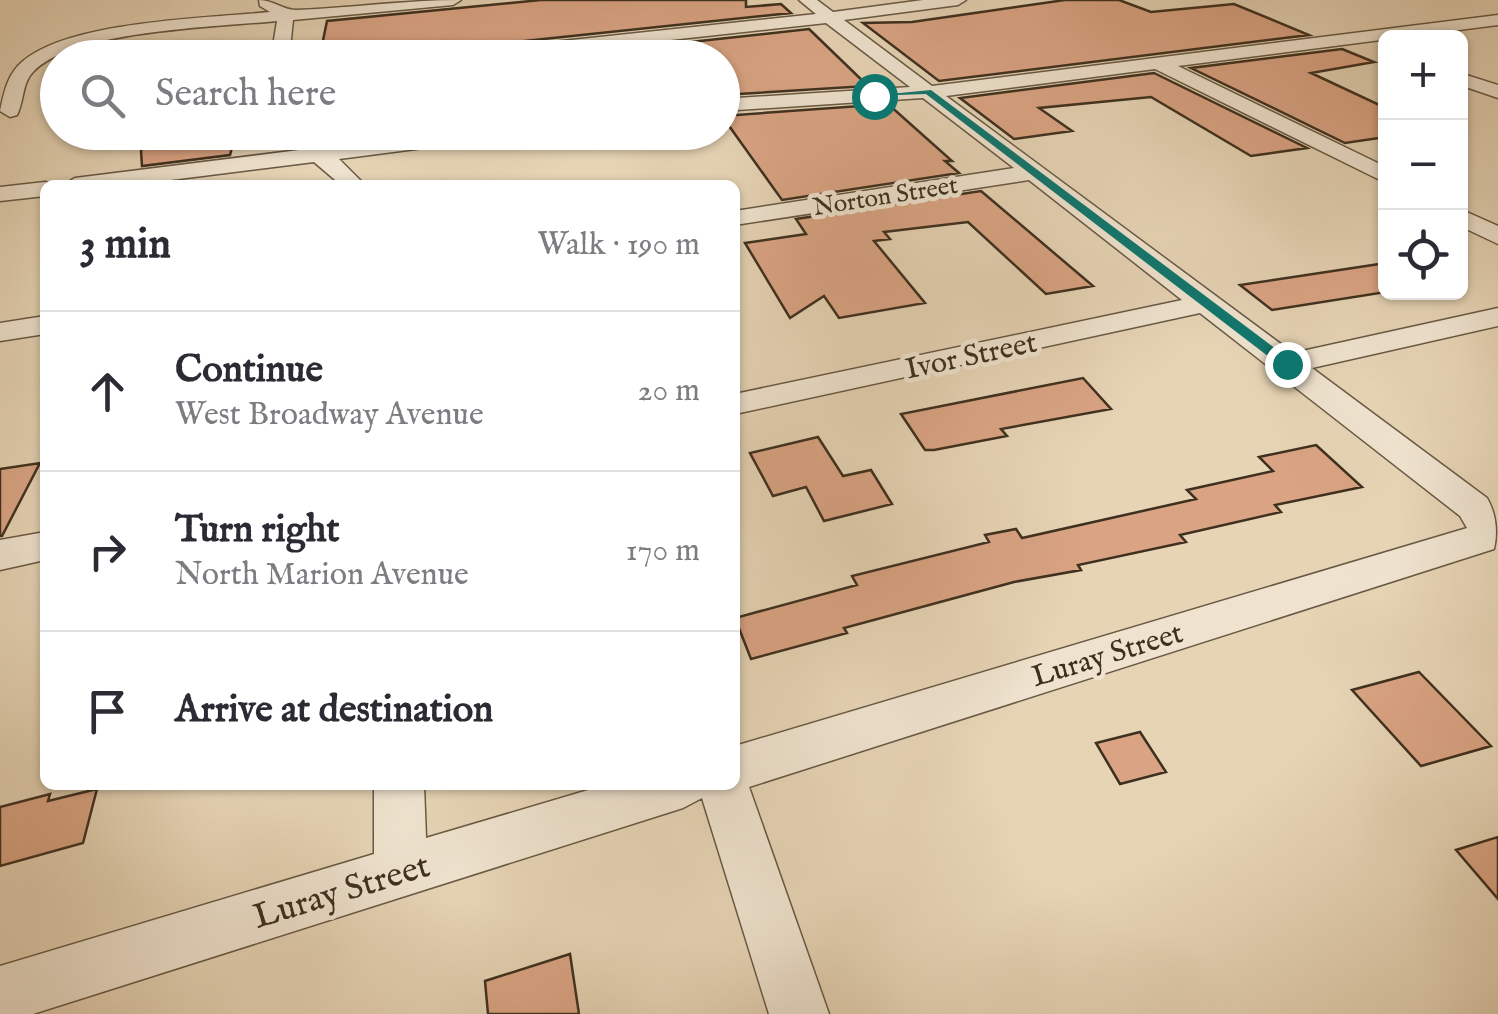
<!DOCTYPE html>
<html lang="en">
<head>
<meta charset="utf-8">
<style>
	:root { --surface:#fff; --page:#f7f7f7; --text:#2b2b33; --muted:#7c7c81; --line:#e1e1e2 }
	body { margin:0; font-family:"IM FELL English",serif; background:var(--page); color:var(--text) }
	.controls { position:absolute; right:30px; top:30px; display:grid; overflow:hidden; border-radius:15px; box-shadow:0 2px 8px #0004 }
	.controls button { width:90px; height:90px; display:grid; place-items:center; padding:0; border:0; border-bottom:2px solid var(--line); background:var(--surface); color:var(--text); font:50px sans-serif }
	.stop { position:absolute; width:30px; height:30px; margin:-22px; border:8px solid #0f766e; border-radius:50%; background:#fff }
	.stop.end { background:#0f766e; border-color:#fff; box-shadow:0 2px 10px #0008 }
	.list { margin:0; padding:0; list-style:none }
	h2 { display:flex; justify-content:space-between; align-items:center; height:130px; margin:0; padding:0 40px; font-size:42px }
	h2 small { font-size:32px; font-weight:400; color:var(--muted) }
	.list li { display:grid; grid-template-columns:65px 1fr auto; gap:30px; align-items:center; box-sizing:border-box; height:160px; padding:0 40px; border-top:2px solid var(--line) }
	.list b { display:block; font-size:38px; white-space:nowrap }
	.list p { margin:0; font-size:32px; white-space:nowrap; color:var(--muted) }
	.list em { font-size:32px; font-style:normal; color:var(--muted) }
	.icon { flex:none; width:55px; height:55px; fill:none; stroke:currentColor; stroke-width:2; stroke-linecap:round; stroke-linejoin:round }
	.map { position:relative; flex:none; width:1498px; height:1014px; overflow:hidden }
	.search { position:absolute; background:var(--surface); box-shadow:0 2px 8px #0004; left:40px; top:40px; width:700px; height:110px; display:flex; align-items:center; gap:25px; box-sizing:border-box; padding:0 35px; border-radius:55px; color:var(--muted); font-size:38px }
	.panel { position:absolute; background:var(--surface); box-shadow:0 2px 8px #0004; left:40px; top:180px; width:700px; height:610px; border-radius:15px }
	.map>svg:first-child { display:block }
</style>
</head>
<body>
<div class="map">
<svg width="1498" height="1014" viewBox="0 0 1498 1014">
	<rect width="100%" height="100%" fill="#e6d4b5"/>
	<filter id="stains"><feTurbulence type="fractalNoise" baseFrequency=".002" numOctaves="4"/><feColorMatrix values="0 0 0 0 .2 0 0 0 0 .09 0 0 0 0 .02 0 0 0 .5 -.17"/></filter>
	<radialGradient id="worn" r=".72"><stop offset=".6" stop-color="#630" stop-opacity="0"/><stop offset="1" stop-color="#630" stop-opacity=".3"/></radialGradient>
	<path fill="#daa484" stroke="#3e301f" stroke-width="2.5" d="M541,0H746V7L781,4L791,13L459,48V44L320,55L327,21Z
		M1065,0H1119L1151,12L1234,4L1309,35L939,81L863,23L912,22Z
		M809,29L868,86L722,95V58H544Z
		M1342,49L1374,62L1311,73L1386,108V137L1345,143L1191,68Z
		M1154,73L1307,148L1251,156L1151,97L1039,108L1072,131L1014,139L960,98Z
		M888,104L952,161H945L959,173L782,200L722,116Z
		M189,132H236L230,155L142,166L141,151L148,137Z
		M981,191L1093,286L1046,294L968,222L884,232L890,239L874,241L925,303L839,318L824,296L790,318L745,243L806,234L796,219Z
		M1386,263V292L1272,310L1240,285Z
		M1083,378L1111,409L1001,429L1007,436L934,450H925L901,414Z
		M818,437L843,476L871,470L892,504L824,521L806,487L773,496L750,453Z
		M1316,445L1362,487L1275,505L1281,512L1180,535L1186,542L1078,565L1081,570L1014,582L844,628L847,633L751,659L735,618L857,585L852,576L989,542L985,535L1016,529L1022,538L1196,499L1187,490L1273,471L1259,457Z
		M40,463L2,536H0V469Z
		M1419,672L1491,746L1421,766L1352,690Z
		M1140,732L1166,772L1120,784L1096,743Z
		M97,789L83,843L0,866V807L50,794L48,801Z
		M1498,837V899L1456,850Z
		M570,954L579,1014H488L485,981Z"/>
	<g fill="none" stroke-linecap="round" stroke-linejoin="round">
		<g stroke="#685944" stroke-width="3">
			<path id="minor" d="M259,0C273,0 283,10 296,10C351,8 405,0 461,0L453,5L293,20L289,58H271L277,21C220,27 72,30 33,72C22,83 24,102 17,115L10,117L0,111C4,93 7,75 22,62C68,21 208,18 270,12L260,6Z
				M799,0H817L833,12L923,0H966L958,5L844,20L932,86L1498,15V25L1178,66L1386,167V183L1155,69L946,96L1293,353L1498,308V326L1312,368L1487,498C1496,513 1498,532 1494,549L749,787L829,1014H769L702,798L683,808L33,1014H0V966L374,854V785H424L426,838L605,785H735V746L1467,528L1460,516L1200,313L735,414V394L1182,300L1029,180L735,225V211L1014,168L923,98L722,111V99L910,87L826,23L505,58H441L450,53L816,14Z
				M1460,73L1498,85V98L1460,85Z
				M445,132H511L501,138L339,159L365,185H341L314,162L131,185H63L75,178L299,150L296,146L299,141L307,139L323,148Z
				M45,182L54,185H45V196L0,201V187Z
				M1460,209L1498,226V244L1460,226Z
				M45,316V334L0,341V323Z
				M45,532V560L0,570V540Z"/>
		</g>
		<use href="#minor" fill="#efe3cf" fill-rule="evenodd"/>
	</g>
	<path fill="#0f766e" d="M931,90L1292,361V367H1282L926,94L869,96Z"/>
	<g text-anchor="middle" stroke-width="9" stroke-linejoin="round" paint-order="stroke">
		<g font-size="25" fill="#3e301f" stroke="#efe3cf">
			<text transform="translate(885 195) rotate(-9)" y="9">Norton Street</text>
		</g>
		<g font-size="30" fill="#3e301f" stroke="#efe3cf">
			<text transform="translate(971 355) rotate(-12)" y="10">Ivor Street</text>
			<text transform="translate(1107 654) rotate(-17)" y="10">Luray Street</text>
		</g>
		<g font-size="35" fill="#3e301f" stroke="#efe3cf">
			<text transform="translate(341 890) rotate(-17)" y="12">Luray Street</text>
		</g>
	</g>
	<rect width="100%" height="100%" filter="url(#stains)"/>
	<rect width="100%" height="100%" fill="url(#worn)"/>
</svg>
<div class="controls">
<button>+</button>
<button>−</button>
<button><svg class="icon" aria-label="locate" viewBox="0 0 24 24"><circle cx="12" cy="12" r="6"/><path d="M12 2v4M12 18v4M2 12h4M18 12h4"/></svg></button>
</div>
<div class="stop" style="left:874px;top:96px"></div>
<div class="stop end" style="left:1287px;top:364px"></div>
<div class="search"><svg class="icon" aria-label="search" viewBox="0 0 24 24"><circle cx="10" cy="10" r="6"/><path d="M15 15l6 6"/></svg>Search here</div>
<section class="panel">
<h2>3 min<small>Walk · 190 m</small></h2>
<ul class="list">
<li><svg class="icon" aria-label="ahead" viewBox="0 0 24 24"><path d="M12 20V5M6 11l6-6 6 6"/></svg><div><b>Continue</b><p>West Broadway Avenue</p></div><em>20 m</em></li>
<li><svg class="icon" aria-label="right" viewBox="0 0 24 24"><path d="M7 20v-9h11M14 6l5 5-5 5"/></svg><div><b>Turn right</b><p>North Marion Avenue</p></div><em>170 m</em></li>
<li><svg class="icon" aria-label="arrive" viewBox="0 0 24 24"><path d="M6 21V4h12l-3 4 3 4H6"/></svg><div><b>Arrive at destination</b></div></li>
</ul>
</section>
</div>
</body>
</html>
